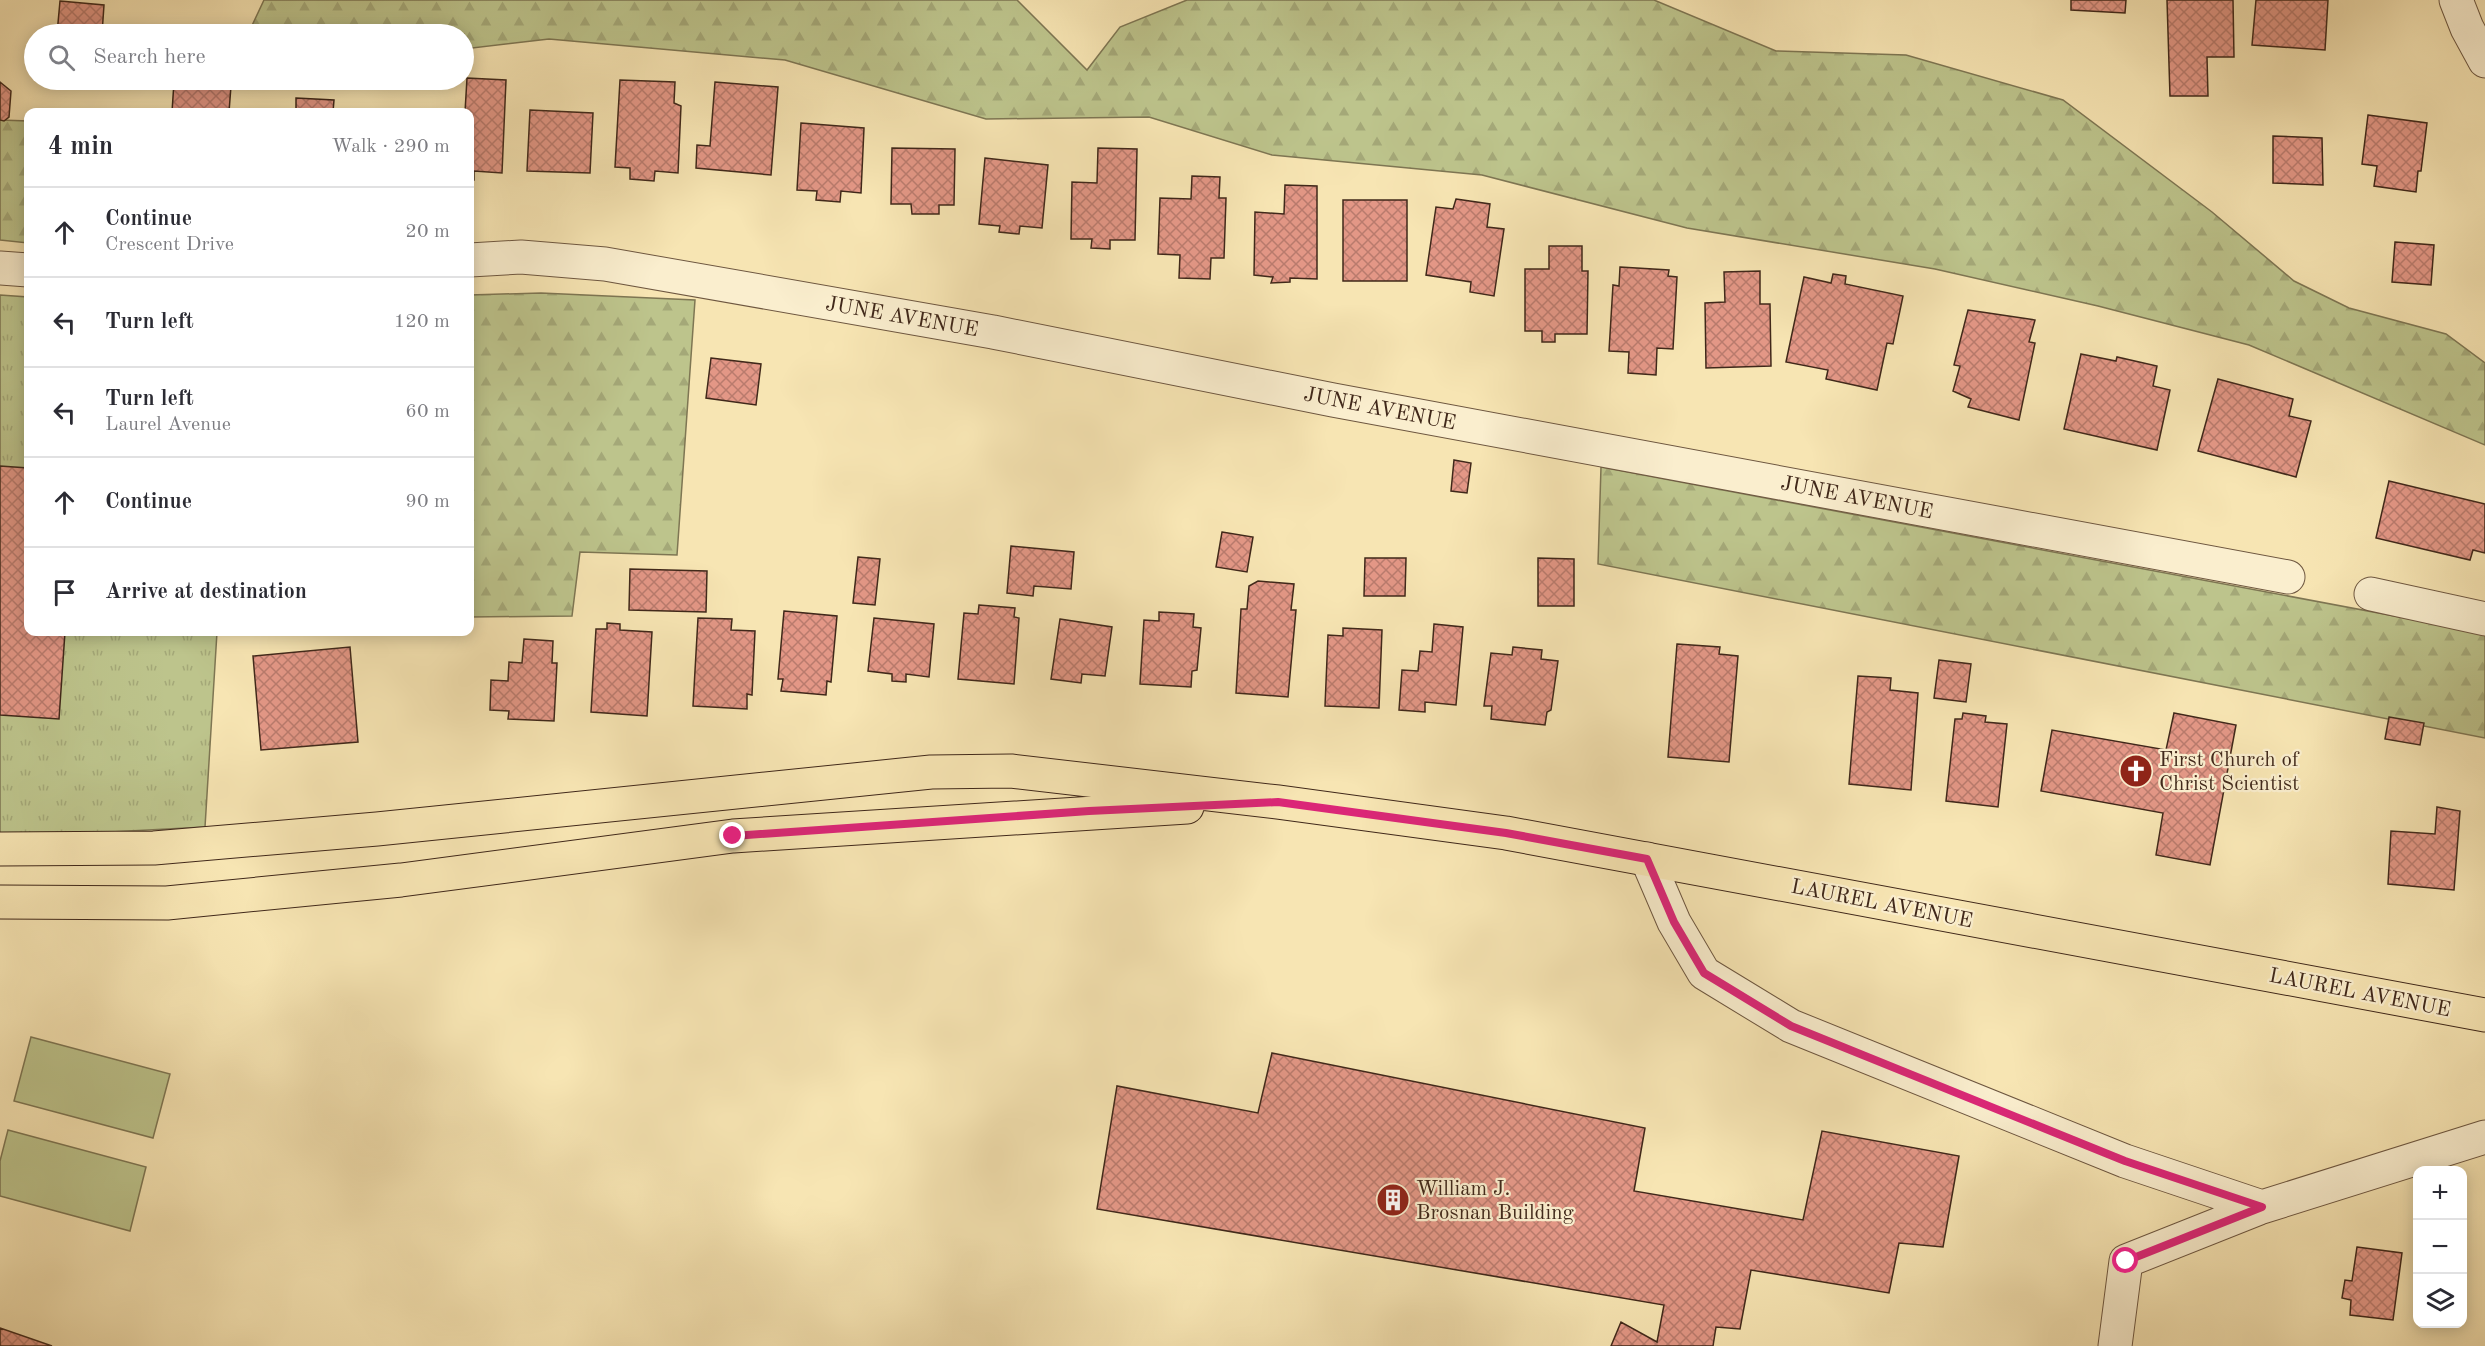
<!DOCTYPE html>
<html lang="en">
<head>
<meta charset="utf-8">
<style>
	:root { --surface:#fff; --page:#f2f2f3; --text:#2b2b33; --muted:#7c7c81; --line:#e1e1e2 }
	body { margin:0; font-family:"Old Standard TT",serif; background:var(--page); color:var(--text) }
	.controls { position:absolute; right:18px; bottom:18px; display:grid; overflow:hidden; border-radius:12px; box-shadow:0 3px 15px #0003 }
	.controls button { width:54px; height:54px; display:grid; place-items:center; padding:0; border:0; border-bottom:2px solid var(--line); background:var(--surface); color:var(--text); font:30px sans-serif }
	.stop { position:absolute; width:18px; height:18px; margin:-14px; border:4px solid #db2777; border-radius:50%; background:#fff }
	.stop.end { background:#db2777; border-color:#fff; box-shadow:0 2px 6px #0008 }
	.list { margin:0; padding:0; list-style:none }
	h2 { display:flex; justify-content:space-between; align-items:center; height:78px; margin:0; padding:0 24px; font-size:26px }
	h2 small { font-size:20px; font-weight:400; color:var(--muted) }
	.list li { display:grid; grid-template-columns:39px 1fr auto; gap:18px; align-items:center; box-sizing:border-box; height:90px; padding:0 24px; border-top:2px solid var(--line) }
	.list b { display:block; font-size:22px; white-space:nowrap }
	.list p { margin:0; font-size:20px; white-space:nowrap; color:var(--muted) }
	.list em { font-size:20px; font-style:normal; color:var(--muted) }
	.icon { flex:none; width:33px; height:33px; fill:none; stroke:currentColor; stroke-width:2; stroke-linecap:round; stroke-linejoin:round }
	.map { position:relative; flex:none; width:2485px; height:1346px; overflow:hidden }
	.search { position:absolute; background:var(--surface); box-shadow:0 3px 15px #0003; left:24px; top:24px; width:450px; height:66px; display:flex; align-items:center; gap:15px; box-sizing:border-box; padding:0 21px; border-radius:33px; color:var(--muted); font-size:22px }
	.panel { position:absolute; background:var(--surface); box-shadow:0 3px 15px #0003; left:24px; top:108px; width:450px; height:528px; border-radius:12px }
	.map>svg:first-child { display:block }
</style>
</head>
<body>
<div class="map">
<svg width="2485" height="1346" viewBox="0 0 2485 1346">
	<defs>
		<pattern id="grass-tufts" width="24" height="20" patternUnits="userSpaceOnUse" patternTransform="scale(1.5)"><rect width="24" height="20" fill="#bdc48c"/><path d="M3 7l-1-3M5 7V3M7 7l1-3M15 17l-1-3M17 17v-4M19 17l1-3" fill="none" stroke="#a4a878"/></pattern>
		<pattern id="forest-firs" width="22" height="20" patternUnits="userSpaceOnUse" patternTransform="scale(1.5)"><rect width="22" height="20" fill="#bdc48c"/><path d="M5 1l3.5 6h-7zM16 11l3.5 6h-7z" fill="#a4a878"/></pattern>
		<pattern id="building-cross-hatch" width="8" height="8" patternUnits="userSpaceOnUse" patternTransform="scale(1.5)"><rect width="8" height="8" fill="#e39786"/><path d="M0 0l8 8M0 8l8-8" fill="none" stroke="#b97b6d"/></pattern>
	</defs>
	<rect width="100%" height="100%" fill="#f7e5b3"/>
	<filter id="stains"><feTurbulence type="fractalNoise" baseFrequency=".00333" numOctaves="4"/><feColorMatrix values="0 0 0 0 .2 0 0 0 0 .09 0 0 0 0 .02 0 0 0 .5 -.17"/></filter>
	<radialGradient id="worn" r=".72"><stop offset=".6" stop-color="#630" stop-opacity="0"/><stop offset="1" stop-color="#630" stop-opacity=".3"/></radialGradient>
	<path fill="url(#grass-tufts)" stroke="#7e7653" stroke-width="1.5" d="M0,295L28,297V632H217L205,827L91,833H0Z"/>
	<path fill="url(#forest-firs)" stroke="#7e7653" stroke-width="1.5" d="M264,0H1017L1087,70L1120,27L1187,0H1654L1776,51L1906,55L2063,100L2212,212L2294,281L2349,308L2446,334L2485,363V445L2249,345L2098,306L1935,269L1687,228L1482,175L1272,155L1149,117L986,119L785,60L549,39L464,49V34H248Z
		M0,120L28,121V243L0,240Z
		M541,293L695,300L677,555L580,552L572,616L470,617V295Z
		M1601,467L2485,633V738L1598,564Z"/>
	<path fill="#bdc48c" stroke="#7e7653" stroke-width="1.5" d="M31,1037L170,1074L153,1138L14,1101Z
		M8,1130L146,1167L130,1231L0,1196V1161Z"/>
	<path fill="url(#building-cross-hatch)" stroke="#40281a" stroke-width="1.5" d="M2071,0H2126L2125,13L2071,10Z
		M2167,0H2233L2234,57H2207L2208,96H2170Z
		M2256,0H2328L2325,50L2252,45Z
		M60,1L104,5L102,34H57Z
		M467,78L506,80L502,173L474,171V180H470V112H465Z
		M620,80L675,82L674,103L681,106L678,173L655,171L654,181L630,179V168L615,167Z
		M0,82L11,91L9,117L4,121L0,120Z
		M174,82L231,86L229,112H172Z
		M715,82L778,87L771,175L696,168L697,145L710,146Z
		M296,98L334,100L333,112H296Z
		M530,110L593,113L590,173L527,171Z
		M2368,115L2427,123L2421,171H2418L2416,192L2374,186L2377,166L2362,164Z
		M801,123L864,128L861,193L841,191L840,202L816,200L817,191L797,190Z
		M2273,136L2322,138L2323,185L2273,183Z
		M892,148L955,149L954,205H939V214H912L911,204H891Z
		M1098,148L1137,149L1135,240H1110V249L1091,248L1092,239H1071L1072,182L1097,183Z
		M985,158L1048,165L1042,228L1020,226L1019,234L999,232L1000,226L979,224Z
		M1192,176L1220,177L1219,198H1226L1224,258H1211L1210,279L1179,278L1180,255L1158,254L1160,198L1191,199Z
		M1285,185L1317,186V279L1290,278V282L1271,283L1273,277L1254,275L1255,212L1284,214Z
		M1456,199L1490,204L1487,227L1504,229L1494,296L1470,292L1471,282L1426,275L1436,207L1453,209Z
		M1343,200H1407V281H1343Z
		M2395,242L2434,245L2431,285L2392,282Z
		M1549,246H1582V271H1588L1587,334H1555V342H1542V331H1525V269H1549Z
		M1620,267L1669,270L1668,276L1677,277L1673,349L1657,348L1656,375L1628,373L1629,352L1609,351L1613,285L1619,286Z
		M1760,271V304H1770L1771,366L1706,368L1705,303L1725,302L1724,272Z
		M1833,274L1846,276L1845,284L1903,296L1893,344L1887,343L1877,390L1826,379L1828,370L1786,362L1804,277L1831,283Z
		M1968,310L2035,320L2029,342L2035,343L2019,420L1968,407L1971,399L1953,391L1960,366L1954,365Z
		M2081,354L2116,361L2117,357L2157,366L2153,386L2170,390L2157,450L2064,429Z
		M711,358L761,364L756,405L706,398Z
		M2218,379L2293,399L2289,416L2311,421L2296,477L2198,451Z
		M1454,460L1471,463L1467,493L1451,491Z
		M0,466L28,468V632H65L59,719L0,715Z
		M2389,481L2485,504V553L2473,550L2470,560L2376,538Z
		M1222,532L1253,537L1247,572L1216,567Z
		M1011,546L1074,552L1071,589L1034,586L1033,596L1007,593Z
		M858,557L880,559L875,605L853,603Z
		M1365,558H1406L1405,596H1364Z
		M1538,558L1574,559V606H1538Z
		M630,569L707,571L706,612L629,610Z
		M1258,581L1294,584L1291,610H1296L1288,697L1236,693L1241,609H1247L1249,586Z
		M979,605L1015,608L1014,617L1019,618L1014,684L958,679L964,613L978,614Z
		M784,611L837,616L831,682L827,681L826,695L781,691L783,679H778Z
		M1159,612L1194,614L1193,627L1201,628L1197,670L1192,671L1191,687L1140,684L1144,620L1159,621Z
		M698,618L732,619L731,630L755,631L752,695L747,694V709L693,706Z
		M874,618L934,624L929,677L906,674V682L892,681V674L868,671Z
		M1060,619L1112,627L1105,676L1082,674L1081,683L1051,679Z
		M607,623L620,624V630L652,632L647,716L591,712L596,629H607Z
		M1434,624L1463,627L1456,705L1425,702V712L1399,710L1402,670L1418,671L1420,651L1432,652Z
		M1343,628L1382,630L1379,708L1325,706L1328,635L1343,636Z
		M524,639L553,641L552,663H557L554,721L508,719L509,711L490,710L491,680L508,681L509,662L522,663Z
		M1677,644L1720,647L1719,654L1738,656L1729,762L1668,757Z
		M350,647L358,742L261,750L253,656Z
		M1513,647L1542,650L1541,659L1558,661L1551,710L1547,712L1545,725L1491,719L1492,706H1484L1491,653L1512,655Z
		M1939,660L1971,664L1966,702L1934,698Z
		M1858,676L1891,678L1890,690L1918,693L1911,790L1849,784Z
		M1963,713L1986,716L1985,722L2007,724L1998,807L1946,801L1955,719H1962Z
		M2174,713L2236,725L2210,865L2156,855L2163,813L2041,791L2052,730L2166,750Z
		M2389,717L2424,723L2420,745L2385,739Z
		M2437,807L2460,811L2454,890L2388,884L2391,831L2435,834Z
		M1272,1053L1645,1128L1634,1191L1803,1220L1822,1131L1959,1156L1943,1247L1899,1243L1889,1293L1751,1270L1740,1329L1716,1327L1713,1346H1611L1621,1322L1657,1342L1664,1305L1097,1209L1117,1086L1258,1113Z
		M2357,1247L2402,1253L2393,1320L2350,1315L2351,1300L2342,1298L2345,1280L2352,1281Z
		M0,1328L52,1346H0Z"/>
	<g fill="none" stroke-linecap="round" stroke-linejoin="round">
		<g stroke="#6e5740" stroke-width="35">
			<path id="minor" d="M2456,0L2467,28L2485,61
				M470,260L521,257L605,264L993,332L1333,400L2288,577
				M0,268L28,270
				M2371,594L2485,619
				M1647,859L1674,922L1704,973L1791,1026L2125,1161L2262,1207
				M2115,1346L2126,1261L2262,1207L2485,1137"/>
		</g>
		<g stroke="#40281a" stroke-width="35">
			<path id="major" d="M0,849L154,848L377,829L931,772L1011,771L1278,802L1506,833L2485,1015
				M0,902L167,903L401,880L733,836L1187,807"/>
		</g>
		<use href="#minor" stroke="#faeece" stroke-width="33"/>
		<use href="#major" stroke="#f7e5b3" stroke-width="33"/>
	</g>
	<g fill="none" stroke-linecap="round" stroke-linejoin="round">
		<path stroke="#db2777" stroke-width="8" d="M733,836L1089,811L1278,802L1506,833L1647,859L1674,922L1704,973L1791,1026L2125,1161L2262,1207L2126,1261"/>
	</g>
	<defs>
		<g id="church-disc" transform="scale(1.725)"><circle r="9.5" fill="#8f2418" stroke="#faeece"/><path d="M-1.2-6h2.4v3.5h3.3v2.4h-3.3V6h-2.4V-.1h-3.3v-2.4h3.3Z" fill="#fff"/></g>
		<g id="building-disc" transform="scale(1.725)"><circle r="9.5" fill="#8f2418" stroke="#faeece"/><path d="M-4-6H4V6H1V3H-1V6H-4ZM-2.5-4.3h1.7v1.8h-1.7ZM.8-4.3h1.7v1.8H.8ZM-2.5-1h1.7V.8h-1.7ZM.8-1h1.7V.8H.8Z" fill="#fff"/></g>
	</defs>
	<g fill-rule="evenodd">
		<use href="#church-disc" x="2136" y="771"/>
		<use href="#building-disc" x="1393" y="1200"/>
	</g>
	<g text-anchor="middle" stroke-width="4.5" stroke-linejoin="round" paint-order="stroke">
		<g font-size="21" fill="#40281a" stroke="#faeece">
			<text transform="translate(902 316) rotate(10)" y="7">JUNE AVENUE</text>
			<text transform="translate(1380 408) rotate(11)" y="7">JUNE AVENUE</text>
			<text transform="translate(1857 497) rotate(11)" y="7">JUNE AVENUE</text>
			<text transform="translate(1882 903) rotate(11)" y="7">LAUREL AVENUE</text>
			<text transform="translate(2360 992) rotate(11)" y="7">LAUREL AVENUE</text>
		</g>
		<g font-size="21" fill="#40281a" stroke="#faeece" text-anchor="start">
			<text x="2159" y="766">First Church of<tspan x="2159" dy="24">Christ Scientist</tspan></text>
			<text x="1416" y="1195">William J.<tspan x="1416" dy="24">Brosnan Building</tspan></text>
		</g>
	</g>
	<rect width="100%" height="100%" filter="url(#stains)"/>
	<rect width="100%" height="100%" fill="url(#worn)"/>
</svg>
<div class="controls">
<button>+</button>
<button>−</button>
<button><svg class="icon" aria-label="layers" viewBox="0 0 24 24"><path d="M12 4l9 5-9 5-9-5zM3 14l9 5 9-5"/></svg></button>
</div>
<div class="stop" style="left:2126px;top:1261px"></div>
<div class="stop end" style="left:733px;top:836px"></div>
<div class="search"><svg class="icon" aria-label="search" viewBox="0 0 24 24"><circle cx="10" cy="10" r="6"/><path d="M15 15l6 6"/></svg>Search here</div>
<section class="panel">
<h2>4 min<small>Walk · 290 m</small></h2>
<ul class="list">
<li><svg class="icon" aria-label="ahead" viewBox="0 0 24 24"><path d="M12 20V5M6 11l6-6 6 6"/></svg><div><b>Continue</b><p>Crescent Drive</p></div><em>20 m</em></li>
<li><svg class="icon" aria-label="left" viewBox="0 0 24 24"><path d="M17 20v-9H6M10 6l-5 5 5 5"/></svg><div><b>Turn left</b></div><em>120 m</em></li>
<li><svg class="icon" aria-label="left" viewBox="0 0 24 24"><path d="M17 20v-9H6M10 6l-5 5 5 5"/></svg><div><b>Turn left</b><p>Laurel Avenue</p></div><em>60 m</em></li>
<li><svg class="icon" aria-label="ahead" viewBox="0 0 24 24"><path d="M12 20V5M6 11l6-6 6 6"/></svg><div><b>Continue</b></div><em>90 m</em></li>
<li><svg class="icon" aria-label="arrive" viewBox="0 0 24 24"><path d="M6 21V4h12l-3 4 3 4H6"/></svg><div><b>Arrive at destination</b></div></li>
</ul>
</section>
</div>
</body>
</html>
